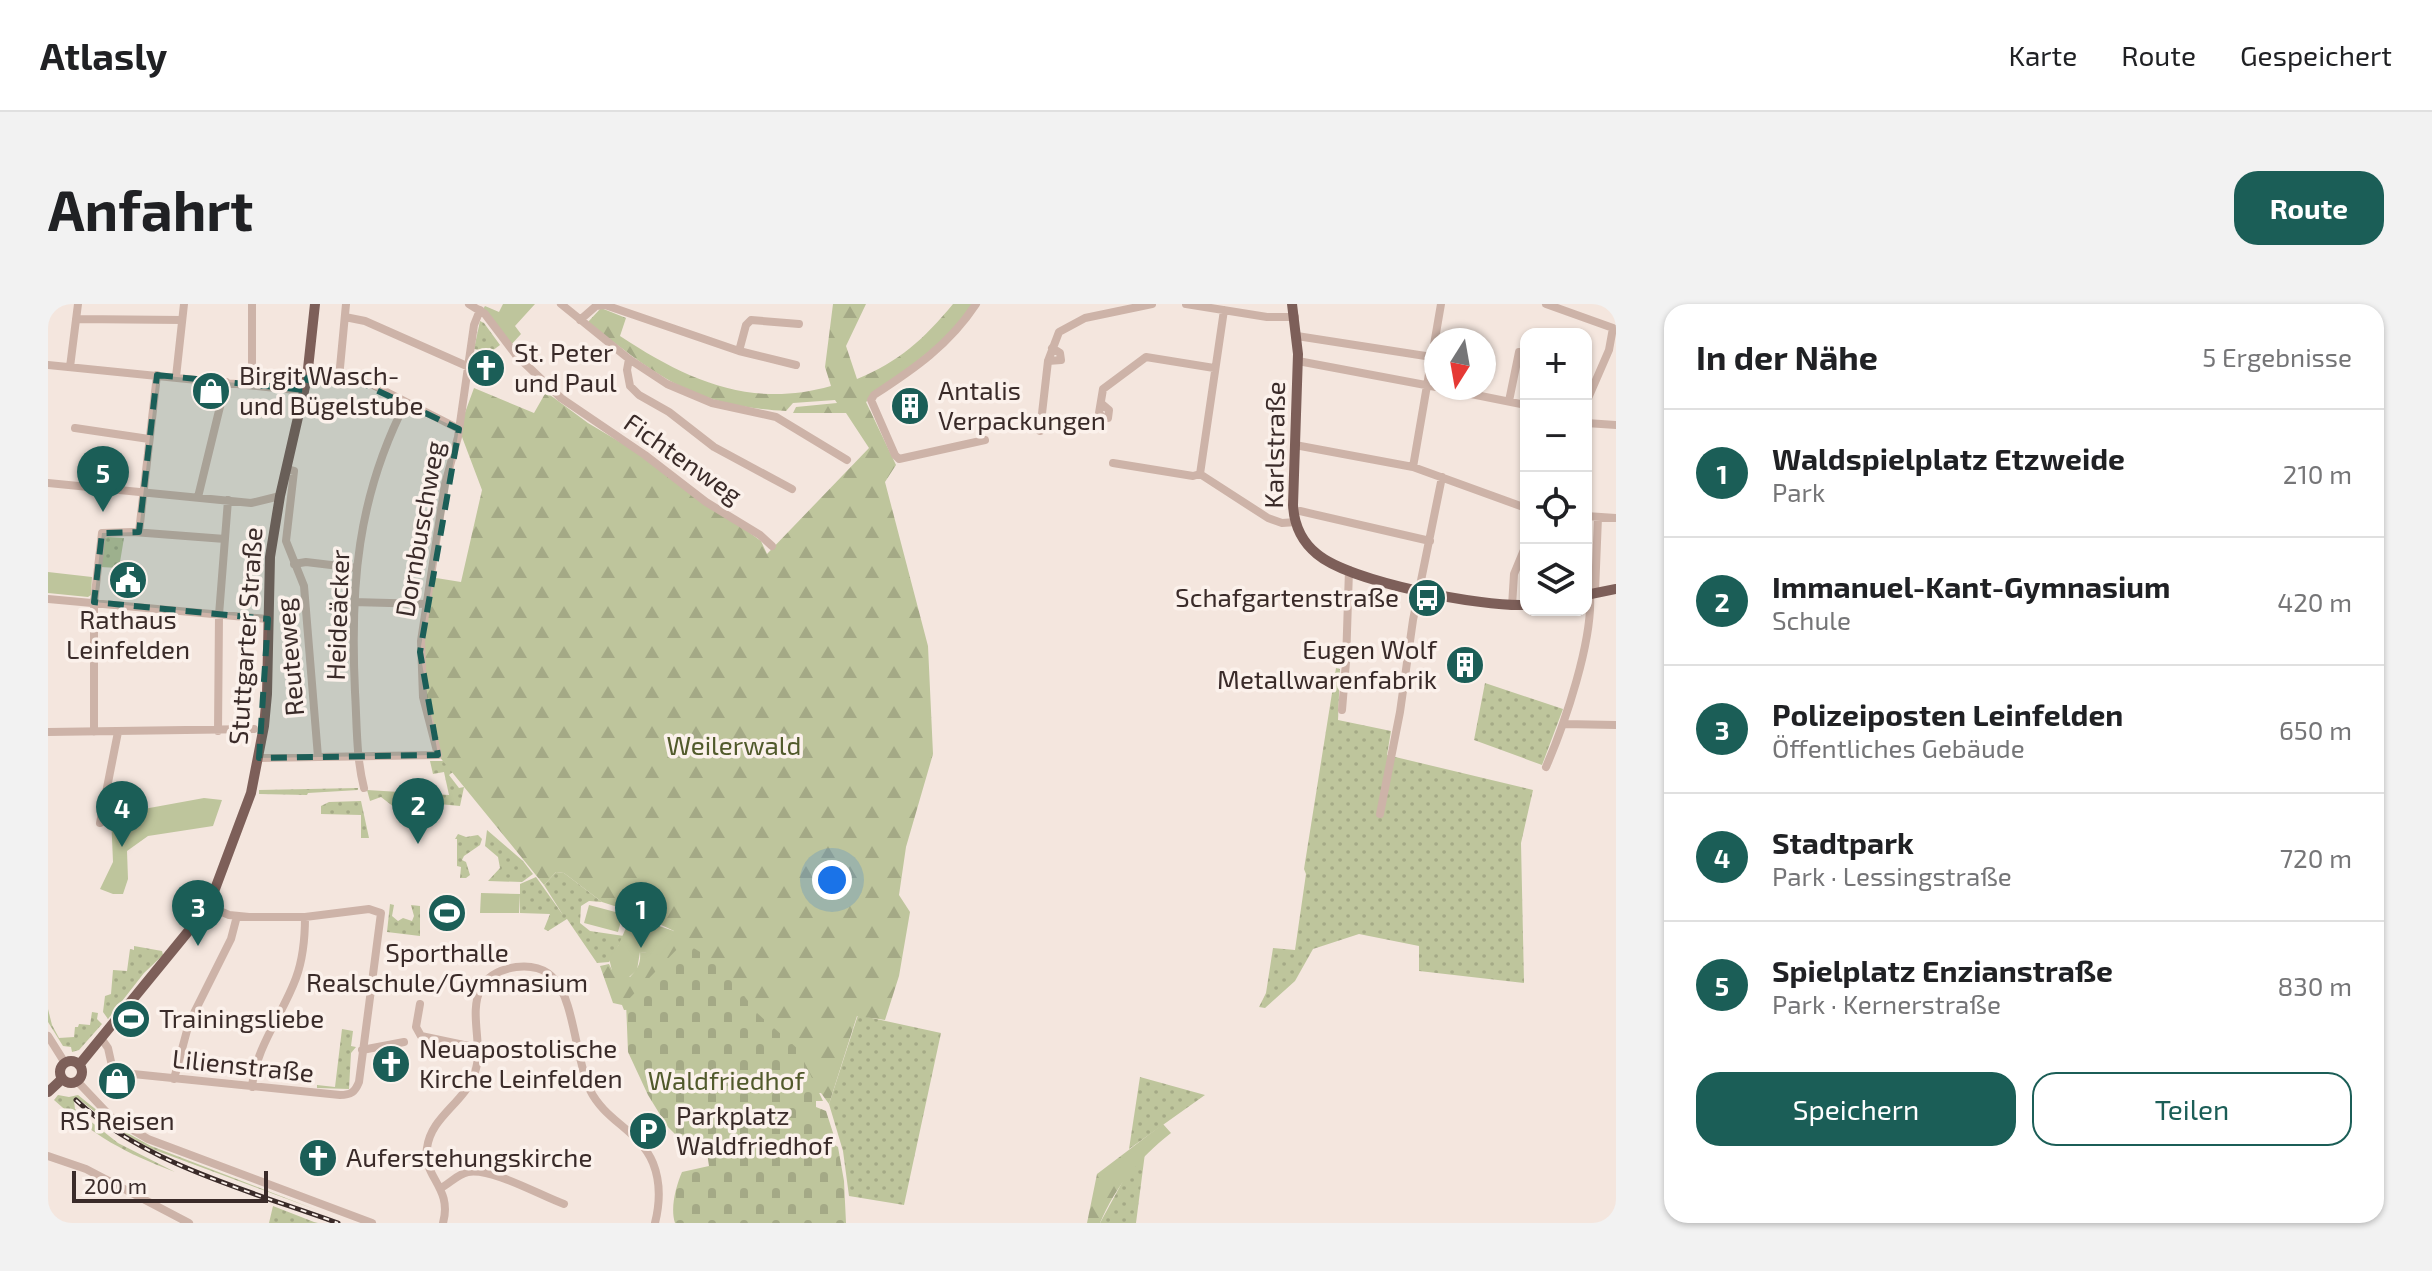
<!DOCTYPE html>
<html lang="de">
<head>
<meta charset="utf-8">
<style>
	:root { --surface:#fff; --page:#f2f2f2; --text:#202124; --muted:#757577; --line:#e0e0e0; --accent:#1b5e57 }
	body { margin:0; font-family:"Exo 2",sans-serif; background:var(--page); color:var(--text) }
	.controls { position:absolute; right:24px; top:24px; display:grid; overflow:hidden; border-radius:16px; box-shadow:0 2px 6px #0004 }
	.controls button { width:72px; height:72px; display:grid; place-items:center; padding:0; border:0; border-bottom:2px solid var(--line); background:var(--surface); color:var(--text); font:40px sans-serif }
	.compass { position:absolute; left:1376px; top:24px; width:72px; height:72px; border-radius:50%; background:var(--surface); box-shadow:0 2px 6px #0004; rotate:191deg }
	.scale { position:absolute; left:24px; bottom:20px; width:196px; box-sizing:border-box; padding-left:8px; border:4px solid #3a2b29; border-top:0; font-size:22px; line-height:28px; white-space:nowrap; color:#3a2b29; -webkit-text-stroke:6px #fbf1eb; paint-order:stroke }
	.you { position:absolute; left:784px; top:576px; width:28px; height:28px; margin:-20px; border:6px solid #fff; border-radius:50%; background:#1a73e8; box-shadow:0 0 0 12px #1a73e833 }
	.badge { display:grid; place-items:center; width:52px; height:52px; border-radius:50%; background:var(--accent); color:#fff; font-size:26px; font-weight:700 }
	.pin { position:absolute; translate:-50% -66px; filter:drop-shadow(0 2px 4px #0008) }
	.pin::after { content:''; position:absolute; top:42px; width:28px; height:24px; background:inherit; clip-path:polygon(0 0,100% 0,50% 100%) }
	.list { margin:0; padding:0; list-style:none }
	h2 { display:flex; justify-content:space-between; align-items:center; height:104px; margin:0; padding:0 32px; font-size:34px }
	h2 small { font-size:26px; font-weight:400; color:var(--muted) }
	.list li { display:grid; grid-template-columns:52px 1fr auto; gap:24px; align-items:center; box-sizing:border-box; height:128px; padding:0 32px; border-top:2px solid var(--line) }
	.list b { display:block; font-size:30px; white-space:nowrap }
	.list p { margin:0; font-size:26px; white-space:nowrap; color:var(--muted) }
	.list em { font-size:26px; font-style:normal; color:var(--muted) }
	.actions { display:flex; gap:16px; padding:24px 32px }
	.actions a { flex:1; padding:18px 0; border:2px solid var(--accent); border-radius:24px; text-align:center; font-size:28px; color:var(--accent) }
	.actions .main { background:var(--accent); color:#fff }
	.icon { flex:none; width:44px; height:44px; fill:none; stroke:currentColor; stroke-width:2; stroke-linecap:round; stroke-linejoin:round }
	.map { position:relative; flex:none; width:1568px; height:919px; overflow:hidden; border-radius:24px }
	header { display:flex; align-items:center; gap:48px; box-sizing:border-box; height:112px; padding:0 40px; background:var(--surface); border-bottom:2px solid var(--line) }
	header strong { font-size:38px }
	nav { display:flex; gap:44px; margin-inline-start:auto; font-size:28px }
	.intro { display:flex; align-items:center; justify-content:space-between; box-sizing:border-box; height:192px; padding:0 48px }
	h1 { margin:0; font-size:56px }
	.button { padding:20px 36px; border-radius:24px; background:var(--accent); color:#fff; font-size:28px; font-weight:700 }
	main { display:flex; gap:48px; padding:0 48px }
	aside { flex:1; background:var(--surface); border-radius:24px; box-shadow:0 2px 6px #0004 }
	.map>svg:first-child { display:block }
</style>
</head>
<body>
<header>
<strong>Atlasly</strong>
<nav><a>Karte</a><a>Route</a><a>Gespeichert</a></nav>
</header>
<div class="intro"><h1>Anfahrt</h1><a class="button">Route</a></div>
<main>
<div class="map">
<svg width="1568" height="919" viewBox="0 0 1568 919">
	<defs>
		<pattern id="grass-dots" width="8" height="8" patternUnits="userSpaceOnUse" patternTransform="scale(2)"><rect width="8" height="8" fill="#bec59c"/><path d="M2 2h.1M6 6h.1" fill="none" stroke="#a4a986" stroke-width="1.8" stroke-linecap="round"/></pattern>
		<pattern id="forest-firs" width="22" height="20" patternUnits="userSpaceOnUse" patternTransform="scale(2)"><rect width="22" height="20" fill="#bec59c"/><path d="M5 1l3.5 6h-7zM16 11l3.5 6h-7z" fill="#a4a986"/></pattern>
		<pattern id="cemetery-stones" width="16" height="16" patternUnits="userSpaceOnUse" patternTransform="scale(2)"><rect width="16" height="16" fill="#bec59c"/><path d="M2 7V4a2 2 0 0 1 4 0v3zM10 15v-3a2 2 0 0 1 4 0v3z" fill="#a4a986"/></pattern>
	</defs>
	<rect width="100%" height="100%" fill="#f4e6de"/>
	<path fill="url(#grass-dots)" d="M432,17L436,19L452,41L444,47L442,44L437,47L426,45Z
		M60,233L76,234L71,264L52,263L55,234Z
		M1288,364L1292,365L1290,416L1343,427L1339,451L1485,486L1473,539L1476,679L1371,667V642L1311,630L1265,645L1247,677L1217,704L1211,703L1218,689L1225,644L1247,646L1258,570L1256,565Z
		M1437,379L1515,405L1494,461L1426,436Z
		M382,457H396L405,468L401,471L411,484L416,483L412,502L391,500L376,503L361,497L346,503L333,493L322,497L319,486L401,491L396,468L385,470Z
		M310,484V486L260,489L259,491L211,490V486Z
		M313,497L321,534H313V511L273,510V502L281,498Z
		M439,526L475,557L485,570L474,578L440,577L452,564L450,553L437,542Z
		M410,530L418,533L430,531L434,535L432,541L416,552L414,556L418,558L422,571L418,574H412L413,563L409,562V535H407Z
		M508,568L516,569L554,598L541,597L533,602L532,619L542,627L576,632L561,658L549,659L519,615L500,627L496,625L502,610L472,609V580L488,573L515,611L496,581Z
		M342,600L346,601L344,612L350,617L355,614L364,617L366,612L363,601L372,602V632L339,628Z
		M86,642L114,647L115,651L96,669L60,715L55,708L57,692L63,690L65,666L79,667L82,645L86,646Z
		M0,705L4,721L11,734L26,733L27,723H30L31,720L42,721L44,708L50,709L49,715L54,720L31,746L24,748L23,743L15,742L0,718Z
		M810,711L893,729L856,901L801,892L795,847L781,800Z
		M294,725L305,727L303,742L308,743L303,749L301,785L269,784V781L287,783Z
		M1092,773L1157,791L1081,845Z
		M10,791L21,793L30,791L72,825L103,842L269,906L104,845L73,828L33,797H26L27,805L70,839L127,868C75,848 48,833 6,796Z
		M1097,849L1088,919H1052L1076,875Z
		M225,902L266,918L270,919H221Z"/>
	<path fill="url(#forest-firs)" d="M785,0H818L798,42L809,75C851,58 876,35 905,0H928L914,21L818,98L848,161L837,178L880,342L885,450L858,543L851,591L862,608L851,672L837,716L809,712L781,800L773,789L750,790L646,702L576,706L574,701L565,699L552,662L561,660L564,666L582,673C590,665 593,659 592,648L603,649L626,627L588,609L554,598L516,569L508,568L496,581L390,451L373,381L382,273L413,278L434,186L411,125L426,84L486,109L498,88L540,119L592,150L713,237L719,250L821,144L798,109H745L748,103L789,99L787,96L745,99L738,107C645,102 610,73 540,18L553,4L578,14L572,32C639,76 702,105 783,82L777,63Z
		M1115,820L1123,829C1091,854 1068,882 1052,919H1039L1049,870Z"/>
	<path fill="url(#cemetery-stones)" d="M636,638L673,661L709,709L750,745L775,797H768V803L778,807L786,832L785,840L790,843L796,877L798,919H627C622,904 628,882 634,868L661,862L659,849L631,834L619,822L600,791L580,748L578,698Z"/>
	<path fill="#bec59c" d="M455,0H487L467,22L473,30L462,42L435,5L437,2L451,8Z
		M0,268L44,273L43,291L40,293L0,289Z
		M156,494L174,496L165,522L100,532L79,547L80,575L75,590H65L52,585L65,558L63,511Z
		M433,589L472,590L471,609H432Z
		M541,601L575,610L570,628L536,619Z
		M587,614L626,627L624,635L612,651L592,648L589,666L581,673H572L564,667L561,654L570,642L581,617Z"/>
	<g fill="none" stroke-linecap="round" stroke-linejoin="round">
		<path stroke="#cdb3a8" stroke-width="8" d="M421,0L437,10L468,51L513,94L597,151L658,198L712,231L724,242
			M513,0L581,55L619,80L664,99L728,113L799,156
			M928,0C901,41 866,65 826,91L823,96L847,151L851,155L937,136
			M1138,0L1219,13H1247
			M1498,0L1565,24L1561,46L1538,99
			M297,13L317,17L421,63
			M28,15L134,16
			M532,16L548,2L557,1L691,47L748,61
			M1249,32L1384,53
			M691,47L698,21L703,16L751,20
			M581,55L579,66L582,82L591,91L621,108L666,143L744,185
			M1000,57L1013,56L1012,49L1004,44
			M1250,57L1388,83
			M0,61L257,87
			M22,63L30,0
			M128,73L136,0
			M259,74H298L321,79L411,125
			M291,74L298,0
			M204,81V0
			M1393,84L1478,101
			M1461,97L1471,48
			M1054,100L1061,106L1060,114H1055L1051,109L1055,85L1098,53L1166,64
			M1538,119L1568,121
			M27,124L101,135
			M992,127L1000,57L1011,28L1037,14L1104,0
			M1247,141L1365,163L1478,204
			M1065,159L1145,172L1152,170L1220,214L1234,219L1248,218
			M1365,163L1393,0
			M238,165L246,167L238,237L256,282L270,453
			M1152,170L1176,6
			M0,179L203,199L232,192
			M150,193L178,78
			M1252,207L1382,237
			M1538,212L1568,214
			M91,228L109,71
			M246,260L258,258L308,264
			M1547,288L1550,213
			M0,295L220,315
			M305,298L378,300
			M1464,302L1466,270L1478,241
			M1294,406L1298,358L1301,266
			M1516,420L1568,421
			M170,427L171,311L180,196
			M0,428L206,425
			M46,428V298L54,229L85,228L177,235
			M211,454L390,451L375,393L373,337L397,180L410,133L426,21L432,6
			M1498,463C1517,419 1545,337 1542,290
			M316,484C308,453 309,420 307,388C302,283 309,193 358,98
			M1332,510L1352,408L1365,316L1394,173
			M52,519L70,428
			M372,700L368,723L373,732L430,744
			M0,732L17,759
			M53,734L60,744L64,762L85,770L292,791C303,791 307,788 311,778L333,609L321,605L257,613H201L181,611L158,601
			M314,746L356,738
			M126,775L141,719L183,635L189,612
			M29,777L63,813L100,835L324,919
			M204,783C208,742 234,712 248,674C255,655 257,633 257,613
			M0,852L38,865L141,919
			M393,884C402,879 410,870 420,868C445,864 491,891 516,900
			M395,919C405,883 374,873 379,844C383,812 417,799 427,768C436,742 420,709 433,684C440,671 454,665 468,663C482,661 498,664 507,676C526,697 528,757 542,786C557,817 592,827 605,859C613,879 612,899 607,919"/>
		<path stroke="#7d5f59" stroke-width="10" d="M1244,0L1250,50L1245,201C1246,220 1253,237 1269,250C1302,278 1433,303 1478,301
			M1538,291L1568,285
			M12 768a11 11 0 1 1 22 0a11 11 0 1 1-22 0Z
			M31,761L143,624L167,585L203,489L216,422L219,390L222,253L232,192L259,74L267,0
			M0,788L14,775"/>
		<g stroke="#3a2b29" stroke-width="5">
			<path id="rail" d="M28,796C96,860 202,887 290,919"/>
		</g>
		<use href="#rail" stroke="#fbf1eb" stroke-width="2" stroke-dasharray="6" stroke-linecap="butt"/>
	</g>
	<path fill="#1b5e57" fill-opacity="0.2" stroke="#1b5e57" stroke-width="6" stroke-dasharray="16 10" stroke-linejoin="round" d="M109,71L257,86L259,74L307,76L411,125L372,348L390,451L211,454L220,315L46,298L54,229L91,228Z"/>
	<defs>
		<g id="church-disc" transform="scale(2)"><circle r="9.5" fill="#1b5e57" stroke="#fbf1eb"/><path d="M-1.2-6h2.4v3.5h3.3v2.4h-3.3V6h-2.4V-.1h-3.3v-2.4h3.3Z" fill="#fff"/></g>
		<g id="shop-disc" transform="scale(2)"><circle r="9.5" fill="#1b5e57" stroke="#fbf1eb"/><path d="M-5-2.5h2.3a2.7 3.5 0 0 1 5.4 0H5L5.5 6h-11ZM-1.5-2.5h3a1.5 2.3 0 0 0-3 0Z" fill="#fff"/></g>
		<g id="building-disc" transform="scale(2)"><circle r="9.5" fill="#1b5e57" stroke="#fbf1eb"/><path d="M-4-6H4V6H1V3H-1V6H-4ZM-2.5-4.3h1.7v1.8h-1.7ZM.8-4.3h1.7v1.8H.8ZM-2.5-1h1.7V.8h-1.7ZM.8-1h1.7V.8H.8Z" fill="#fff"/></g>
		<g id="civic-disc" transform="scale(2)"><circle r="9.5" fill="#1b5e57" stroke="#fbf1eb"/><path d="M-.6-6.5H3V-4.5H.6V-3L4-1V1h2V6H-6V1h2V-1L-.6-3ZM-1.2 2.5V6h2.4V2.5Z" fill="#fff"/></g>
		<g id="bus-disc" transform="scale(2)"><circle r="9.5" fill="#1b5e57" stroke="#fbf1eb"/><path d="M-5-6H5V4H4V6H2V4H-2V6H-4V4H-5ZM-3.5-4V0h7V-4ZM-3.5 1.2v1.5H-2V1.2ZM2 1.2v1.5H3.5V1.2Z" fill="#fff"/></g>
		<g id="stadium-disc" transform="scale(2)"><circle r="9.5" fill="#1b5e57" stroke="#fbf1eb"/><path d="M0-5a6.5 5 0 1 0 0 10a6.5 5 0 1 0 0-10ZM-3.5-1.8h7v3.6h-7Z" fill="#fff"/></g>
		<g id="parking-disc" transform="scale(2)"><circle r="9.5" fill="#1b5e57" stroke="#fbf1eb"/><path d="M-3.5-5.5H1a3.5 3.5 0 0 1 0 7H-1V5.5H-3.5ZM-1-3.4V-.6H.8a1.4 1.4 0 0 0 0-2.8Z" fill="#fff"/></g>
	</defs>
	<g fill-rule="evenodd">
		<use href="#church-disc" x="438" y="64"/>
		<use href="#shop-disc" x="163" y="87"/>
		<use href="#building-disc" x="862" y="102"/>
		<use href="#civic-disc" x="80" y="276"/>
		<use href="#bus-disc" x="1379" y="294"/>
		<use href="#building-disc" x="1417" y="361"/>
		<use href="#stadium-disc" x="399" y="609"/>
		<use href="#stadium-disc" x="83" y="715"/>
		<use href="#church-disc" x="343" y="760"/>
		<use href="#shop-disc" x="69" y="777"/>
		<use href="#parking-disc" x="600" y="827"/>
		<use href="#church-disc" x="270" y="854"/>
	</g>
	<g text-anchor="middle" stroke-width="7" stroke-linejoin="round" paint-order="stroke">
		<g font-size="26" fill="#3a2b29" stroke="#fbf1eb" text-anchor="start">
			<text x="466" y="58">St. Peter<tspan x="466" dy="30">und Paul</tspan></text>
			<text x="191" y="81">Birgit Wasch-<tspan x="191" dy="30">und Bügelstube</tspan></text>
			<text x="890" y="96">Antalis<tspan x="890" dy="30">Verpackungen</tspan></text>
			<text x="1351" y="303" text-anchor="end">Schafgartenstraße</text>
			<text x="80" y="325" text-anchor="middle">Rathaus<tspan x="80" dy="30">Leinfelden</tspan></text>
			<text x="1389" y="355" text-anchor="end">Eugen Wolf<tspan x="1389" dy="30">Metallwarenfabrik</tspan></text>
			<text x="399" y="658" text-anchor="middle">Sporthalle<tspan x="399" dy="30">Realschule/Gymnasium</tspan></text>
			<text x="111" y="724">Trainingsliebe</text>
			<text x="371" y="754">Neuapostolische<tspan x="371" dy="30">Kirche Leinfelden</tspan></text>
			<text x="628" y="821">Parkplatz<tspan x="628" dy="30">Waldfriedhof</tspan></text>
			<text x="69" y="826" text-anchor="middle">RS Reisen</text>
			<text x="298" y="863">Auferstehungskirche</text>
		</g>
		<g font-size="26" fill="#3a2b29" stroke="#fbf1eb">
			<text transform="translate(1227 141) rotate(-89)" y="9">Karlstraße</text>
			<text transform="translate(635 155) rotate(35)" y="9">Fichtenweg</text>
			<text transform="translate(372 225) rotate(-80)" y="9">Dornbuschweg</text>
			<text transform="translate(290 311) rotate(-88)" y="9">Heideäcker</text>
			<text transform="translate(198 332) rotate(-86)" y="9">Stuttgarter Straße</text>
			<text transform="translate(242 353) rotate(-95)" y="9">Reuteweg</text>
			<text transform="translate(195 762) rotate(6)" y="9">Lilienstraße</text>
		</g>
		<g font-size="26" fill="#515a2b" stroke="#fbf1eb">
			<text x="686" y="451">Weilerwald</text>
			<text x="678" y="786">Waldfriedhof</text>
		</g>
	</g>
</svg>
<div class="controls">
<button>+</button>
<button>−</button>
<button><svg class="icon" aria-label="locate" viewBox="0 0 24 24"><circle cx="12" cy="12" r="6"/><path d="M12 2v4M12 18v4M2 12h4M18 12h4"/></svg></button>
<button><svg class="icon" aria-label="layers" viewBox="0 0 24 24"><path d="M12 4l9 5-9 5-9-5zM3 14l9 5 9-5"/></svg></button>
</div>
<svg class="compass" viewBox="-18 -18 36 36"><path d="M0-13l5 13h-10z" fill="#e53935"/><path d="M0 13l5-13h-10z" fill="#757577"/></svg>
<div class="scale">200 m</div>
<div class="you"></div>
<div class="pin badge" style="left:593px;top:644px">1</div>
<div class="pin badge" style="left:370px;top:540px">2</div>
<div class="pin badge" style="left:150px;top:642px">3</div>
<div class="pin badge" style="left:74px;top:543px">4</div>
<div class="pin badge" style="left:55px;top:208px">5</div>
</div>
<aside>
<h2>In der Nähe<small>5 Ergebnisse</small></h2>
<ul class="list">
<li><span class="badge">1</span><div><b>Waldspielplatz Etzweide</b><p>Park</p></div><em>210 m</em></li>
<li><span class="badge">2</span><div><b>Immanuel-Kant-Gymnasium</b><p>Schule</p></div><em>420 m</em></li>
<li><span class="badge">3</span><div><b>Polizeiposten Leinfelden</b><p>Öffentliches Gebäude</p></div><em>650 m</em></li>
<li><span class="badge">4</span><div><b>Stadtpark</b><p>Park · Lessingstraße</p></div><em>720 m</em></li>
<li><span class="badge">5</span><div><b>Spielplatz Enzianstraße</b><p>Park · Kernerstraße</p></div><em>830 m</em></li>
</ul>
<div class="actions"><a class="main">Speichern</a><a>Teilen</a></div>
</aside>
</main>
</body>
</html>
